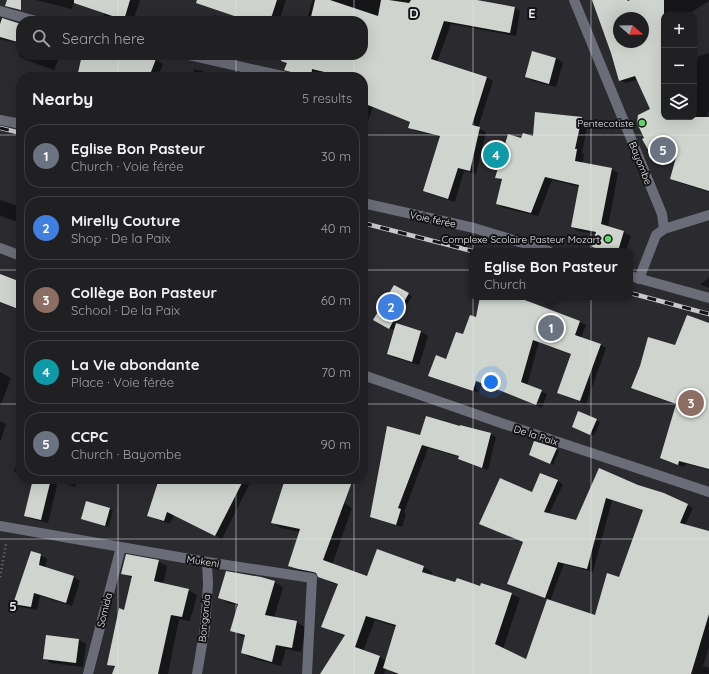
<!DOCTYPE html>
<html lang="en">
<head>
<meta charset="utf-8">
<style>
	:root { --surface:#202023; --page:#2d2d30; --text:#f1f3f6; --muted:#a2a3a6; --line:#3d3e41; --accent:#8bbbb9 }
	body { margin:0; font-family:Quicksand,sans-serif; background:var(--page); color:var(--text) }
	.controls { position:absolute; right:12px; top:12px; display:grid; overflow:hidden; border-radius:8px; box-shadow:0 4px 16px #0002 }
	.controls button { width:36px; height:36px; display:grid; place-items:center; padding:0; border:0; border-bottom:1px solid var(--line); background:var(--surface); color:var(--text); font:20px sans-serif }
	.compass { position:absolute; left:613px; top:12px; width:36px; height:36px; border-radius:50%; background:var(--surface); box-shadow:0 4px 16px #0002; rotate:110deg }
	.you { position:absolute; left:491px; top:382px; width:14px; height:14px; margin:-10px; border:3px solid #fff; border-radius:50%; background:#1a73e8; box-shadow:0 0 0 6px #1a73e833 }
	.badge { display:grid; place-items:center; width:26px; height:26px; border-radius:50%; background:var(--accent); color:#fff; font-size:13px; font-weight:700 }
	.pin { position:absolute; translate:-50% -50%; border:2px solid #fff; box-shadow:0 1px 4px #0006 }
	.popup { position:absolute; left:469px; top:248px; width:164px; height:52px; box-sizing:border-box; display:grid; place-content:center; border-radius:8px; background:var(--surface); filter:drop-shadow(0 1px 3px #0005); font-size:13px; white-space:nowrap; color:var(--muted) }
	.popup b { font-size:15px; color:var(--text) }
	.popup::after { content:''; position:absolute; left:50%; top:100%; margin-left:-8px; border:8px solid transparent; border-top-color:var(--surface) }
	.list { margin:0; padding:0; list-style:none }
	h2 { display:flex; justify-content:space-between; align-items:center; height:52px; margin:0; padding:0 16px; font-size:17px }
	h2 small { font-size:13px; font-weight:400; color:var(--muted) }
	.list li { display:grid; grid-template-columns:26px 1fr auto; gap:12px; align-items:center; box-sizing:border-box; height:64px; margin:0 8px 8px; padding:0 8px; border:1px solid var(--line); border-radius:16px }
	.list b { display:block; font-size:15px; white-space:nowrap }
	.list p { margin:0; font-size:13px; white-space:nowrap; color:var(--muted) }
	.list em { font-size:13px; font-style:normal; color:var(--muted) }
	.icon { flex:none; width:22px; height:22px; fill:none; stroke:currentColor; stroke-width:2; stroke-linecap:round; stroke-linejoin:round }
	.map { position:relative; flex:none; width:709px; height:674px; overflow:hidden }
	.search { position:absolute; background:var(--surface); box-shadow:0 4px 16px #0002; left:16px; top:16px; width:352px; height:44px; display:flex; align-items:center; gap:10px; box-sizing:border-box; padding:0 14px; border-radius:16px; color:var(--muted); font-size:15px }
	.panel { position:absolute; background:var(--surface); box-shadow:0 4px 16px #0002; left:16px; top:72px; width:352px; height:412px; border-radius:16px }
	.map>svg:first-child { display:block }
</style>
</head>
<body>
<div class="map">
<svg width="709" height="674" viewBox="0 0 709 674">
	<rect width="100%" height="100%" fill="#2a2a2f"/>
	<path fill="#0007" fill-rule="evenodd" d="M36,0H74L72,9Z
		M108,0H140L133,21H102Z
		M242,0H286L279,21H247L236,16Z
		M313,0H478V1L514,7L520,11L516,36L451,24L437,62L487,78L493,81L478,128L486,132L476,174L464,171L455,202L430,194L424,190L441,137L415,131L409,127L411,122L373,107L363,135V77H329L294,66L290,55H363V21H306Z
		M593,0H709V1L687,15H664V117H694V58L709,53V112L707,113L709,119V192L677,182L671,179L677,157L661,165L655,162L645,138L651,109L637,80L626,83L619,80L612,53ZM619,18H643V42H619Z
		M214,15L229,20L230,21H213Z
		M0,18L21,25V44L0,39Z
		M21,51V55H60L54,70L26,60L19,56Z
		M533,52L556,58L563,63L556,87L533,81L526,77Z
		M85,55H143L156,60L163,64L158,77H79Z
		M194,69L224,77H192Z
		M581,118L588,122L582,153L584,154L582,164L611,169L618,173L608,227L624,232L631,236L626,251H603L600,250L593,246L597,234L578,231L572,227L580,187L552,180L538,216L504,208L497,204L502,181L496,177L522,139L533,138Z
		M0,200L21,207V223L0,216Z
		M0,276L21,283V310L0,303Z
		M709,278V288L700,284Z
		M394,286L412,296L396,324L421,332L428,336L419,365L395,358L388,354L396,325L393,330L375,320Z
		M481,297L523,298L529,301L528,302L580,322L586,325L581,338L601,345L606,348L586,404L564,396L558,393L572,355L539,342L527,385L547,394L542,408L482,383L479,393L435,378L429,375L447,360L476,319Z
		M709,324V470L686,464L684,467L667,461L677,405L638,391L632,387L675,346Z
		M0,372L11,378L0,407Z
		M596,420L600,422L594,436L576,429Z
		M0,421L6,424L1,440H0Z
		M490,434L496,437L488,470L465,462L459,459L460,457L428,448L404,512L406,514L402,527L377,519L372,516L421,436Z
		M556,449L559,451L553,465L533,456Z
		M21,450V475L14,471Z
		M599,470L638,486L663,494L693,508L685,525L709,532V561L644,511L612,500L593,572L564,564L550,601L596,617L619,578L709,587V647L703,666L709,668V674H396L386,669L384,674H328L345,636L331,631L322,626L338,585L328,581L319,575L307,574L298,570L290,565L300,532L281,528L273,523L286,479H319L344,503L352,508L332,565L367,577L423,567L432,572L430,576L456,584L511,594L520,598L503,649L526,660L548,599L514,586L524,543L481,524L533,493L557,481L563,484L549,514L576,522ZM375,620L397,627L386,661L380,657L363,651Z
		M33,479H78L75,487L58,481L48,523L32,519L25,515Z
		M160,479H252L222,539L174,515L170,524L155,519L148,515Z
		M110,509L113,511L108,527L86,520L82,519Z
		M40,555L47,559L45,568L74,577L80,581L72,606L40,596L37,610L20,607L14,604Z
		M158,561L167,566L163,584L188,590L197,595L190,621L179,619L168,674H113L115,668L108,664L125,611L132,578L122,573Z
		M274,582L283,587L274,618L296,622L306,628L301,652L286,649L281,666L251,658L242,653L246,637L241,636L232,630L239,606L228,603L219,597Z
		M79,640L86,644L83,667L51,663L44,658Z"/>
	<path fill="#cfd4cf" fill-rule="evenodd" d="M7,0H21V10L5,6Z
		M74,0H130L124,20L74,3Z
		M197,0H277L270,21H249L196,3Z
		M315,0H330L378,16L381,0H389L409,3L411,0H477L515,7L510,33L444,21L431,59L487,77L472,125L480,127L470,171L458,168L448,199L423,191L440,136L408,128L410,122L363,103V77H345L312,69L311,77H293L291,72L284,70L287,63L281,61L282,55H363V21H310Z
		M592,0H627L628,1L630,0H664V117H709V191L670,179L678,150L655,162L642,139L644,138L637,123L638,115L650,109L635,76L619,81L611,53ZM619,18H643V42H619Z
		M2,18L21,24V43L0,37V24Z
		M532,51L556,58L549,84L525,77Z
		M82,55H145L156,59L149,77H77Z
		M535,112L582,117L575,149H577L575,161L612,168L601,224L624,231L618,251H606L592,247L596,232L571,227L579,185L545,177L531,213L496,204L502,179L495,178L508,134L521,138L523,133L533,136Z
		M0,274L21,282V310L0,302Z
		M394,285L409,293L389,329L373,320Z
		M480,297H517L580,321L575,335L601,344L580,401L557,393L571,354L533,340L521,382L542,390L536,405L476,381L473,391L428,376L436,355L446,359L456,332L463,334L470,315L476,317Z
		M687,315L709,323V469L679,461L678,465L660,458L676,404L631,388L640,366L648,337L675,345Z
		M396,323L421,331L412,362L387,354Z
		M578,411L597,419L590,435L572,427Z
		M426,416L460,426V425L491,433L482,468L458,459L459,456L422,445L398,508L401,509L396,525L370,517L387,426L420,435Z
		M534,441L557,448L550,464L529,455Z
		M599,468L638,485L664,493L688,504L680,523L709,531V614L691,674H399L383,668L396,625L366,616L355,647L380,656L374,674H320L345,635L321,627L338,584L318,577L316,573L313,572L298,569L288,566L300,529L271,523L285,479H353L323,560L367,576L377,549L424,566L422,572L455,582L457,578L480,586L481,583L512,593L495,644L526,659L547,599L595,615L607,573L619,577L643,510L606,498L587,569L558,562L545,598L507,584L523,542L479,524L500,478L532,492L540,473L558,480L544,512L576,520Z
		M33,479H51L41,520L24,516Z
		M159,479H244L215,536L167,512L164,521L147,516Z
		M86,501L110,508L105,526L81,519Z
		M31,551L41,554L39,565L74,576L66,603L34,593L31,607L13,604Z
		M126,554L159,560L154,581L189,589L182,617L171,615L158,674H112L115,666L107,665L119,608L124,610L132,576L121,574Z
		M226,571L261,577L275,581L265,615L297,621L292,648L276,645L272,662L241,653L245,635L230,631L238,604L218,598Z
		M46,635L79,639L76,663L43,659Z"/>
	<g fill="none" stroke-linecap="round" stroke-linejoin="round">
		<path stroke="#737378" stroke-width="2.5" stroke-dasharray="1 3" stroke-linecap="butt" d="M0,577L6,544"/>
		<path stroke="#6a6c77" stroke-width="10" d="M574,0L662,214L664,229L656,235L639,279
			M0,11L36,21
			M189,55L287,77
			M0,120L21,124
			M363,203L474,228L549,251
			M664,229L709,215
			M0,248L21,256
			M630,276L709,298
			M363,375L501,423L709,492
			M0,526L207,562L312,578L307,674
			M88,674L121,547
			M197,674L205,627L208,584L207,562"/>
		<g stroke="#c7c8cb" stroke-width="4.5">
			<path id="rail" d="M0,128L21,133
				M363,223L472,251
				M630,293L709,314"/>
		</g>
		<use href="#rail" stroke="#131315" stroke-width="3" stroke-dasharray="9" stroke-linecap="butt"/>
	</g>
	<path fill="none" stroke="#e7e8eb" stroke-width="1" stroke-opacity="0.55" d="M118,0V21M236,0V21M354,0V21M473,0V674M591,0V674M118,55V77M236,55V77M354,55V77M0,135H21M363,135H709M0,270H21M363,270H709M0,404H21M363,404H709M118,479V674M236,479V674M354,479V674M0,539H709"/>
	<g fill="#61d46a" stroke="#131315" stroke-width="1.5">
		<circle cx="642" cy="123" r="4"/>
		<circle cx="608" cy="239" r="4"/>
	</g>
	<g text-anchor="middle" stroke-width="4" stroke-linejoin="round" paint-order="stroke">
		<g font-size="10" fill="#e7e8eb" stroke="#131315" text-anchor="end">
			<text x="634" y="127">Pentecotiste</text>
			<text x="600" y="243">Complexe Scolaire Pasteur Mozart</text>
		</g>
		<g font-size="10" fill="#e7e8eb" stroke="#131315">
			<text transform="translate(641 163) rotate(68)" y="4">Bayombe</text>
			<text transform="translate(433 219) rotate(12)" y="4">Voie férée</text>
			<text transform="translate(536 435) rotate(18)" y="4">De la Paix</text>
			<text transform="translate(203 561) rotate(9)" y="4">Mukeni</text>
			<text transform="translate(104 610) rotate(-76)" y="4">Somida</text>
			<text transform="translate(204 618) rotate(-84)" y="4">Bongonda</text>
		</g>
	</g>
	<g font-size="13" text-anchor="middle" font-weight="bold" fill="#e7e8eb" stroke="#131315" stroke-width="4" stroke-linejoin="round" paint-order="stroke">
		<text x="414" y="18">D</text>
		<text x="532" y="18">E</text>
		<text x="13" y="611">5</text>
	</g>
</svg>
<div class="controls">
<button>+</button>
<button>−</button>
<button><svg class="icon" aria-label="layers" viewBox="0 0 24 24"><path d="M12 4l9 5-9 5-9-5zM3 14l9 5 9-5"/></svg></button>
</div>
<svg class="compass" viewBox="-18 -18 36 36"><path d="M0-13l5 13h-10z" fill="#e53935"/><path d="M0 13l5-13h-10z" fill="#a2a3a6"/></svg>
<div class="you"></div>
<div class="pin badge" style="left:551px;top:328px;background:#6b7280">1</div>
<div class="popup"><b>Eglise Bon Pasteur</b>Church</div>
<div class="pin badge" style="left:391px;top:307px;background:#3f7fe0">2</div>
<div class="pin badge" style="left:691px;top:403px;background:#8d6e63">3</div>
<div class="pin badge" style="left:496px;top:155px;background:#0f9aa8">4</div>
<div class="pin badge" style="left:663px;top:150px;background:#6b7280">5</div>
<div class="search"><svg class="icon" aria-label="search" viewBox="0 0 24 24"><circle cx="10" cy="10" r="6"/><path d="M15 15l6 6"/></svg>Search here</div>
<section class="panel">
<h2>Nearby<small>5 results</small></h2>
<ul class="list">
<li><span class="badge" style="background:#6b7280">1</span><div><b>Eglise Bon Pasteur</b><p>Church · Voie férée</p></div><em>30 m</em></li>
<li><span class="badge" style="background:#3f7fe0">2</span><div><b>Mirelly Couture</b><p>Shop · De la Paix</p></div><em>40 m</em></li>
<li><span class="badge" style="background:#8d6e63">3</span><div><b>Collège Bon Pasteur</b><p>School · De la Paix</p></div><em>60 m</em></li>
<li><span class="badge" style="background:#0f9aa8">4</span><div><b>La Vie abondante</b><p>Place · Voie férée</p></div><em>70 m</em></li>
<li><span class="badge" style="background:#6b7280">5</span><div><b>CCPC</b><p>Church · Bayombe</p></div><em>90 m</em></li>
</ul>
</section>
</div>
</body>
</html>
